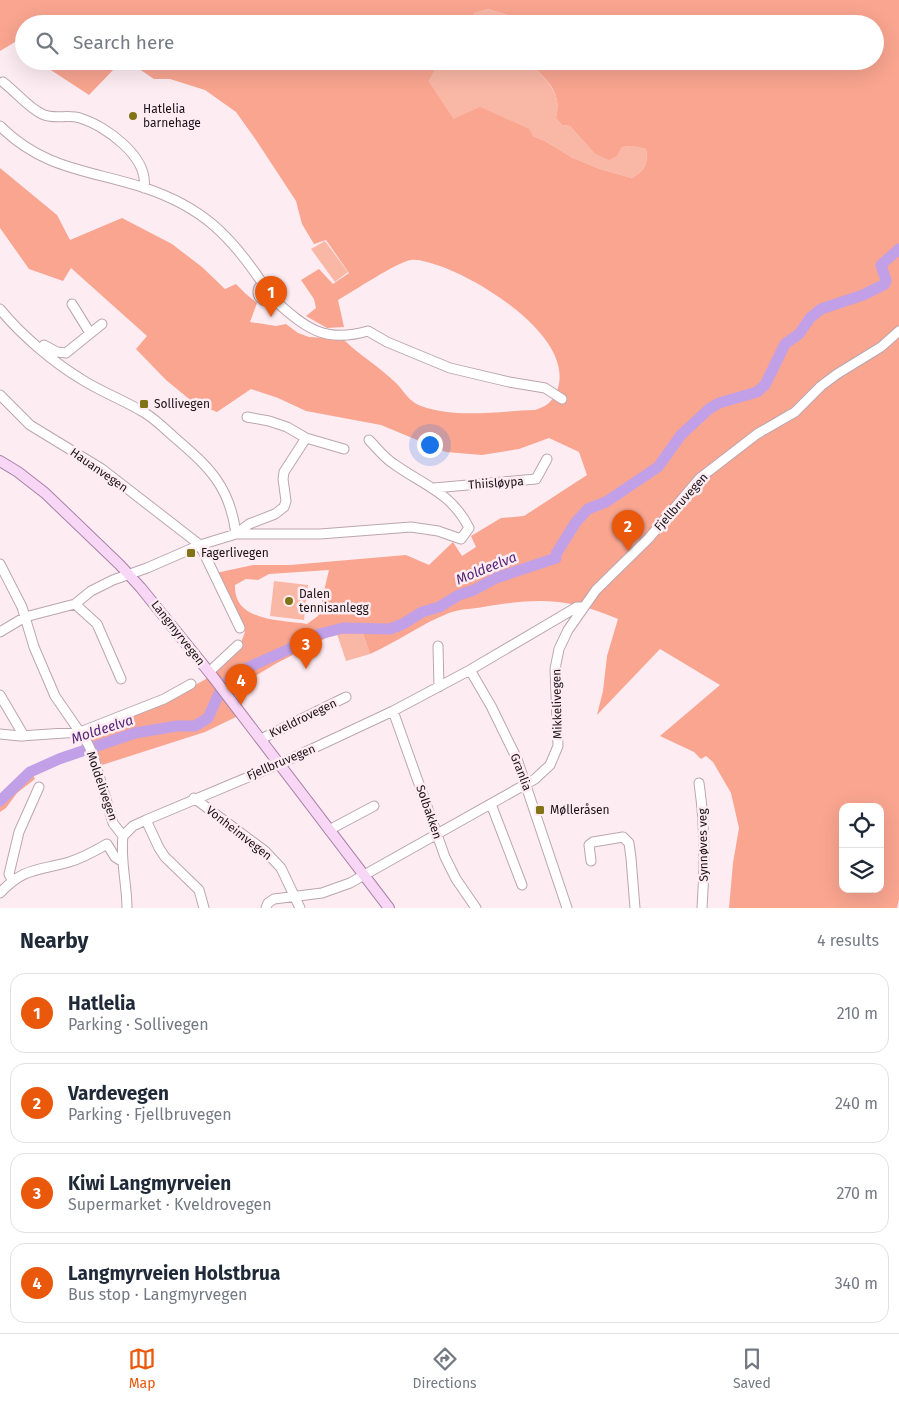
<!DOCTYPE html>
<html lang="en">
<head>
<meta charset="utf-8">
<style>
	:root { --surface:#fff; --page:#f2f2f3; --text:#1f2937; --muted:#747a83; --line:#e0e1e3; --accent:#ea580c }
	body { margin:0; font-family:"Fira Sans",sans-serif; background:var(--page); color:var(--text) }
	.controls { position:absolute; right:15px; bottom:15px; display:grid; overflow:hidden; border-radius:10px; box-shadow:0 5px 20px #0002 }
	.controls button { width:45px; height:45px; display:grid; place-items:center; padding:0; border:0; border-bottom:1px solid var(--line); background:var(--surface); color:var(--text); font:25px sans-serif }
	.you { position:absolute; left:429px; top:444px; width:18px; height:18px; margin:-12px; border:4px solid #fff; border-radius:50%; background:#1a73e8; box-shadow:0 0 0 8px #1a73e833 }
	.badge { display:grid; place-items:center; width:32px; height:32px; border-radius:50%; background:var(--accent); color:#fff; font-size:16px; font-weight:700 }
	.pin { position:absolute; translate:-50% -41px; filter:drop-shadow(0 1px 2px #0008) }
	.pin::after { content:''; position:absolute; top:26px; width:18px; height:15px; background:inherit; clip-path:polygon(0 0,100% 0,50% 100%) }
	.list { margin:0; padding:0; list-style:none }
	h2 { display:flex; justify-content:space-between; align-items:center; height:65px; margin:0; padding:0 20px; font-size:21px }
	h2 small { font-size:16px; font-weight:400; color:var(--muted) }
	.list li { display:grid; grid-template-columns:32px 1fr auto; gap:15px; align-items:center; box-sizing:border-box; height:80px; margin:0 10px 10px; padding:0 10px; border:1px solid var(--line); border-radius:15px }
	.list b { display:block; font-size:19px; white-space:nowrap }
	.list p { margin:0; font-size:16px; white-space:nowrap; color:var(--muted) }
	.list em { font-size:16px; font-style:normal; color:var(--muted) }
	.icon { flex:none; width:28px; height:28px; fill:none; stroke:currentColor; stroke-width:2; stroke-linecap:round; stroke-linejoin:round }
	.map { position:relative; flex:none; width:899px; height:908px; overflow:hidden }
	.search { position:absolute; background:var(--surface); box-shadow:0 5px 20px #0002; left:15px; right:15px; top:15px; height:55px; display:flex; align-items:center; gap:12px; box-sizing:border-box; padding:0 18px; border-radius:28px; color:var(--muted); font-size:19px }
	.sheet { height:425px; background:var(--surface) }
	nav { display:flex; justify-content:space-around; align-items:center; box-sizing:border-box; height:70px; border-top:1px solid var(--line); background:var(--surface); font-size:14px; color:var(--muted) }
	nav a { display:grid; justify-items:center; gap:2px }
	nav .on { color:var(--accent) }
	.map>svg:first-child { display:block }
</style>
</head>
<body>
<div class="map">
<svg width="899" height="908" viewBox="0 0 899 908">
	<rect width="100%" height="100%" fill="#feecf3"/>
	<path fill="#f9b7a6" d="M488,9L524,20L529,24H468L473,13Z
		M448,61H530C539,75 555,85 557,101C558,106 557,113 556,118L562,125L570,126L594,153L618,155L622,147L632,146L646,149C648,164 646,169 632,178L600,169L573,158L545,141L533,136L528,130L454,119L429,81L437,66Z
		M325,241L348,272L335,282L311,249Z
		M274,581L308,585L304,620L270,616Z
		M337,634H363L370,654L346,661Z"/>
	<path fill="#f9a590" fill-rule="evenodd" d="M0,0H899V899L897,908H729L733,863L739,828L731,793L713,762L706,756L701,759L694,752L660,736L720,685L660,649L597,715L603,691L607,656L618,619C567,597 536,598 483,607C472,609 459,609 449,613C421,624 397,642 370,654L363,634H334L277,663L223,695L238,716L205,732L102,765L84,730L186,690L206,679L239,648L245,632L216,573L253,565H290L406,555L429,565L453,542L462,556L476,547L471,536L501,518L524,516L587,475L579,452L549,438L519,449L482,455L446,452L381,425L306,411L278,398L251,389L217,412L194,403L166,380L136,349L147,336L71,268L63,281L29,269L0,228V168L57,215L70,240L122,218L172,244L202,267L225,289L236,284L246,294L257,303L250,322L276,326L286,324L298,333L309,337L343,339C359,355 380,367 396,383C405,392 408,401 421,406C457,419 498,411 535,410C547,406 552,402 557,391C577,338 478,278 437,265C429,263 420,259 411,260C399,261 352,292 338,300L344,327L327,328L306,316L316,308L314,299L301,280L319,269L333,284L349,273L326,240L314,244L302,224L296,201L256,140L236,112L205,90L170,79H154L129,62L115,68L89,95L37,61H448L437,66L429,81L454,119L480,107L529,129L533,136L545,141L573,158L600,169L632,178C646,169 648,164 646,149L632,146L622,147L618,155L609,160L594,153L570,126L562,125L556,118C557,113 558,106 557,101C555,84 539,75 530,61H875V24H529L524,20L488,9L474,13L468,24H24V50L15,42L0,51ZM329,570L322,599V609L318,616L307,624C282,620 233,622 235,585L246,579L258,580L269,574ZM843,807H880V889H843Z
		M30,769L35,779L17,793L6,808L0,812V794Z"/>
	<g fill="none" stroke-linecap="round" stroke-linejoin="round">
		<path stroke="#c2a0e7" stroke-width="11" d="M0,801L30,772L59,759L135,733L177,726H195L208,718L222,687L234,675L249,667L303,643L316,635L343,628L390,629L403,624L422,612L439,607L459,595L474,590L496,578L556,558V554L576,522L588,509L606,502L658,467L681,435L709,409L719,403L757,392L765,385L785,344L799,334L810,318L821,309L863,295L885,284L886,280L881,265L899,249"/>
		<g stroke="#bba6af" stroke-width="11">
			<path id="minor" d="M3,82C16,92 28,107 42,114C54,120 68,114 80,118C106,126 149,157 144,188
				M0,126C44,170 90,170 145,188C202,207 230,235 263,284
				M258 292a9 9 0 1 1 18 0a9 9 0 1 1-18 0Z
				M273,299C305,327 323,344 368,331L387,342L450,368L509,382L545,388L562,399
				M72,304L90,333
				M0,309C20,334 53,362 81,379C101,392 124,400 145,413C155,419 165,429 174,437C209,467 230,486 236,534L200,545L147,568L113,580L91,591L75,604L25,617L0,632
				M44,345L57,352L66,353L102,324
				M0,395L30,425L102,469L200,545L240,628
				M247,417L269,421L287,427L306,438L344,449
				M434,488L536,479L547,459
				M236,534H320L411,527L438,531L461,539L469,528C452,493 423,485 394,464C384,458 377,448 369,440
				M236,534L249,524L275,514L284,507L286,501L283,479L284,472L306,438
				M0,564L22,607L34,647L55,696L88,744L93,755L113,823L123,836C120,860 127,884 127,908
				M75,604L97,624L121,679
				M438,646L439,687
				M470,670L491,706L517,759L567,908
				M209,672L238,645
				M0,695L24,736
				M393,711L445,857L456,879L476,908
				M0,734L20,736L80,732L164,699L191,684
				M261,739L346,697
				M699,783C705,824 705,866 702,908
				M194,798L265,851L281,868L300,908
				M491,804L522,885
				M146,820L159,848L165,857L199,890L204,908
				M329,830L374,806
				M123,836L133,826L146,820L284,762L393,711L470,670L577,607H583
				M591,861L589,845L593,842L623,837L629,843L631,858L635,908
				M12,880L9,874L19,832L39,787
				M0,893C24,867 38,871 69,862C83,858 95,851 107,844L115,857L123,862
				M266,908L268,903L274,899L322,893L350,883L535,779L550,765L558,746L555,669L559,649L568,630L596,590L649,538L700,478L757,434L795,412L821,386L837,374L881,347L899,331"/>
		</g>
		<g stroke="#a781a4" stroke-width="12">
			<path id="major" d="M0,461L18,472L45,493L120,565L141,588L213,677L389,908"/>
		</g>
		<use href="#minor" stroke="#fff" stroke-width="9"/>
		<use href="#major" stroke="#f8d7f6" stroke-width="10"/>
	</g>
	<g fill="#817417" stroke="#feecf3" stroke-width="2">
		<circle cx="133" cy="116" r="5"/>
		<rect x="139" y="399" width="10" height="10" rx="2.5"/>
		<rect x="186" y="548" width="10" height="10" rx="2.5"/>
		<circle cx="289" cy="601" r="5"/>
		<rect x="535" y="805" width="10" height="10" rx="2.5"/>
	</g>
	<g text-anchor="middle" stroke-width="5" stroke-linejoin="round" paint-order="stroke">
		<g font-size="12" fill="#1b1317" stroke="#feecf3" text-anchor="start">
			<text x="143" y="113">Hatlelia<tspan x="143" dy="14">barnehage</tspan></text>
			<text x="154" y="408">Sollivegen</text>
			<text x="201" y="557">Fagerlivegen</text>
			<text x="299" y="598">Dalen<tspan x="299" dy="14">tennisanlegg</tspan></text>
			<text x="550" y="814">Mølleråsen</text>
		</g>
		<g font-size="12" fill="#1b1317" stroke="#feecf3">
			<text transform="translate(99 470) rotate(35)" y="4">Hauanvegen</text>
			<text transform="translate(496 483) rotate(-4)" y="4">Thiisløypa</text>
			<text transform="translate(681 502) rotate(-48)" y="4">Fjellbruvegen</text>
			<text transform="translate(178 633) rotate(52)" y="4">Langmyrvegen</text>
			<text transform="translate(557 704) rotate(-91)" y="4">Mikkelivegen</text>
			<text transform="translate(303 718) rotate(-26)" y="4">Kveldrovegen</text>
			<text transform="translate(281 762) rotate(-23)" y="4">Fjellbruvegen</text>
			<text transform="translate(521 772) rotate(69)" y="4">Granlia</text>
			<text transform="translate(102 786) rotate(71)" y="4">Moldelivegen</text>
			<text transform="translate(429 812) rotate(71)" y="4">Solbakken</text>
			<text transform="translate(239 833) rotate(38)" y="4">Vonheimvegen</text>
			<text transform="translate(703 845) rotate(-91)" y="4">Synnøves veg</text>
		</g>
		<g font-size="14" font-style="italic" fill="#532678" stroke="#feecf3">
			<text transform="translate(486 568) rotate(-22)" y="5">Moldeelva</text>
			<text transform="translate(102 729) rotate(-18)" y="5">Moldeelva</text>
		</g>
	</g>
</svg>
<div class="controls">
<button><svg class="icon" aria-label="locate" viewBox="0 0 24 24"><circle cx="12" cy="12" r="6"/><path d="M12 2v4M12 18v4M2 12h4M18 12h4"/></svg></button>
<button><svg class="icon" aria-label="layers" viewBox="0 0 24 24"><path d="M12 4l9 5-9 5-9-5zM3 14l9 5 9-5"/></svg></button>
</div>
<div class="you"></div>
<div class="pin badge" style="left:271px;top:317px">1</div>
<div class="pin badge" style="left:628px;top:551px">2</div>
<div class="pin badge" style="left:306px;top:669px">3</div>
<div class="pin badge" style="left:241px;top:705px">4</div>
<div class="search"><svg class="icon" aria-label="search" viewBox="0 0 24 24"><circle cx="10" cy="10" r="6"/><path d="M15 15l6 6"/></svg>Search here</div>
</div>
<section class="sheet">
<h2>Nearby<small>4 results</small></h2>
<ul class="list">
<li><span class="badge">1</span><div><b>Hatlelia</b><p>Parking · Sollivegen</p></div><em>210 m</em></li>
<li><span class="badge">2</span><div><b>Vardevegen</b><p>Parking · Fjellbruvegen</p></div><em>240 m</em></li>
<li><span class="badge">3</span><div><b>Kiwi Langmyrveien</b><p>Supermarket · Kveldrovegen</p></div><em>270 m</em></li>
<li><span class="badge">4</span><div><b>Langmyrveien Holstbrua</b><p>Bus stop · Langmyrvegen</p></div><em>340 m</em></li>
</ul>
</section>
<nav>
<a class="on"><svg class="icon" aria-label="map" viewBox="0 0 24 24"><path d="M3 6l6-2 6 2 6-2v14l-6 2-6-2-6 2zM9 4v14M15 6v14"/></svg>Map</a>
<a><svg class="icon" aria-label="directions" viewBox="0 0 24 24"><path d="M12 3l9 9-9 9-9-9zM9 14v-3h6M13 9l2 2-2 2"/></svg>Directions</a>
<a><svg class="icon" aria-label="saved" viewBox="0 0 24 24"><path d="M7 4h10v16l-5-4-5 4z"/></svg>Saved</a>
</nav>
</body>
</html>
